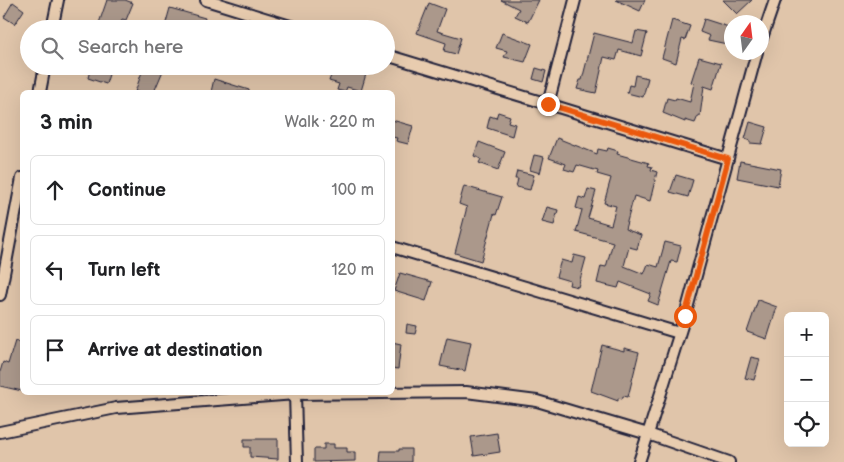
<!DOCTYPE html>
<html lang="en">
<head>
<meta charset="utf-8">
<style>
	:root { --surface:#fff; --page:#f2f2f2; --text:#202124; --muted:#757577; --line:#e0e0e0 }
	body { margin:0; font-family:"Balsamiq Sans",sans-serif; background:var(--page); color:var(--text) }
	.controls { position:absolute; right:15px; bottom:15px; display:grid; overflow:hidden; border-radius:8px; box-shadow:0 5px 20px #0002 }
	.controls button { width:45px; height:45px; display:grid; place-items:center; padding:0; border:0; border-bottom:1px solid var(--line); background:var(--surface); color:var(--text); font:25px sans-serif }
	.compass { position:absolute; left:724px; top:15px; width:45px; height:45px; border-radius:50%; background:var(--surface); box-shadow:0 5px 20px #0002; rotate:14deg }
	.stop { position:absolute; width:15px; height:15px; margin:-11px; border:4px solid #ea580c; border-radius:50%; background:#fff }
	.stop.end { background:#ea580c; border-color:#fff; box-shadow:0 1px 5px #0008 }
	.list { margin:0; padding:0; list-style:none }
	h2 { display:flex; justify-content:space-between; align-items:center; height:65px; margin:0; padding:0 20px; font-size:21px }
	h2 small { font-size:16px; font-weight:400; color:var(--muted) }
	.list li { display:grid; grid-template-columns:32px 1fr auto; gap:15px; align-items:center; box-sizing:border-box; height:70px; margin:0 10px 10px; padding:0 10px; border:1px solid var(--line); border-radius:8px }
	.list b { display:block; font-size:19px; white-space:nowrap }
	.list em { font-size:16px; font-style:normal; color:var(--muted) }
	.icon { flex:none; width:28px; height:28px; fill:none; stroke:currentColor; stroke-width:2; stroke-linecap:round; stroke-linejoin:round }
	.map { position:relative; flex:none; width:844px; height:462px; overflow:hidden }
	.search { position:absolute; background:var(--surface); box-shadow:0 5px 20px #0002; left:20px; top:20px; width:375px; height:55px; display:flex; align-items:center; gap:12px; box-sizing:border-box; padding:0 18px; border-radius:28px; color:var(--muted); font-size:19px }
	.panel { position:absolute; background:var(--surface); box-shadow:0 5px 20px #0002; left:20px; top:90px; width:375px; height:305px; border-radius:8px }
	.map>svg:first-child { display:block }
</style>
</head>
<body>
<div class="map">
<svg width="844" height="462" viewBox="0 0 844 462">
	<rect width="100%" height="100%" fill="#e0c5aa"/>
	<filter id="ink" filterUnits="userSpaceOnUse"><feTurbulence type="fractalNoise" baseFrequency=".02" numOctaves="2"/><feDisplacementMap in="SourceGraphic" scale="10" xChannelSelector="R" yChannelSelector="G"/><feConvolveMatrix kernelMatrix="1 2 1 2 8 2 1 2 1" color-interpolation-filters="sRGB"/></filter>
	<g filter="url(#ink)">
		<path fill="#ab988b" stroke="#22223b" d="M107,0H125L133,3L126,20L122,19L119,29H97Z
			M501,0H539L528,22L515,16L519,9Z
			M616,0H645L640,11Z
			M723,0H752L737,14Z
			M13,2L24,10L15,24L4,17Z
			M429,3L445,9L437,31L461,38L456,54L444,51L446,43L417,33Z
			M170,8L205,18L202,29H174L165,26Z
			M704,19L732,28L727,44L708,40L710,36L700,32Z
			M672,20L690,26L685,40L682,39L676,63L662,58Z
			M636,31L647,33L641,56L619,50L616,60L604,57L596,93L577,89L580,80H582L594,33L633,43Z
			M502,33L532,44L525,62L504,57L507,51L496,48Z
			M699,57L721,63L713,89L704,86L700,116H698L695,123L685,120V122L663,113L667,98L675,100L676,98L690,102L694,83L691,82Z
			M91,66L111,68L106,84L88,78Z
			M144,66H165L154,92H135Z
			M343,67L366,74L361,91L347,87L345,92L337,90L339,84L329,81L333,70L342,72Z
			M536,68L546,71L543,82L533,79Z
			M635,75L648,78L643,97L627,93L629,85L633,86Z
			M214,79L249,90V92H211Z
			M498,112L510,116L508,122L515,124L512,136L487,128L490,116L496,118Z
			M392,120L413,126L408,144L396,141L397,138L392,137Z
			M750,122L767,127L762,144L750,143V141L745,139Z
			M557,138L597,154L598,149L607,151L608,148L618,151L617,154L649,163L648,166L652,167L651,170L657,172L650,201L634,196L625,229L641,235L637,249L629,247L624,266L644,274L648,264L658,267L665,242L681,246L677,262L671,261L658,305L648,301L651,294L620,282L618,288L597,283L601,266L606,267L613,242L576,232L582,210L576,208L579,197L585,199L588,189L596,191L588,218L611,225L616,206L604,203L611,178L597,174L598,171L577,165L574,172L564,169L566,164L549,158Z
			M479,142L505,152L498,170L479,163L481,159L474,156Z
			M534,155L544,157L540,173L530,170Z
			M740,161L781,169L778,186L737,178Z
			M517,171L534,175L530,190L516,187L518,179H515Z
			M676,175L693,180L688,197L670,192Z
			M464,186L502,197L496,215L494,214L481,261L455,253L467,207L459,204Z
			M547,207L558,210L554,225L542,222Z
			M574,255L586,258L578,287L569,285L570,281L556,277L561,260L572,263Z
			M400,273L432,282L426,301L394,291Z
			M758,300L777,307L767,339L747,332Z
			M407,324L417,326L415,334L406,333Z
			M447,337L471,342L465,371L440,366Z
			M15,341L22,344V391L0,386V372L3,362L8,364Z
			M392,342L401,344L398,369L392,368Z
			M602,345L624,351V348L639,352L628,397L623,396L622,399L618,398V401L591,391Z
			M751,357L760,359L754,380L745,378Z
			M497,433L500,452L474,456L471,437Z
			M244,439H278V459L250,457V447H244Z
			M324,444H334V448H347V452H355V461L314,462V449H324Z
			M399,449H411V462H380L381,451H399Z"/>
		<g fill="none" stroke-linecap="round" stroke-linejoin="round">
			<g stroke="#22223b" stroke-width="14">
				<path id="street" d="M206,0L300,29
					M52,29L58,0
					M762,38L775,0
					M386,55L548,104L575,0
					M40,92L45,66
					M548,104L728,159
					M392,247L679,333
					M0,295L22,178
					M295,394L297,462
					M0,432L116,408L295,394L466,392L537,401L648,434L639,462
					M729,462L648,434L685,316L757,52"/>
			</g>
			<use href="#street" stroke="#e8ccaf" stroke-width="10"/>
		</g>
	</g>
	<g fill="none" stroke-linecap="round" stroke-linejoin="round" filter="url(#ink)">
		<path stroke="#ea580c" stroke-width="6" d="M548,104L728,159L685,316"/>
	</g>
</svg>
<div class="controls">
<button>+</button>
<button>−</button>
<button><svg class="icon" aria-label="locate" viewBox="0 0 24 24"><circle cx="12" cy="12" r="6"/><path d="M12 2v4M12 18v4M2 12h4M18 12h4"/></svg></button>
</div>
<svg class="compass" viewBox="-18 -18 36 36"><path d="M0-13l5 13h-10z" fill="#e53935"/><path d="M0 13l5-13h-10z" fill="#757577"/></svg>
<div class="stop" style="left:685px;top:316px"></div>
<div class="stop end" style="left:548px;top:104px"></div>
<div class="search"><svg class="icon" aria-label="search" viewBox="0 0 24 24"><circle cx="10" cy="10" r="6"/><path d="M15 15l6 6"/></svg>Search here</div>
<section class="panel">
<h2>3 min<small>Walk · 220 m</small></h2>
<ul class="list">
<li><svg class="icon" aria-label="ahead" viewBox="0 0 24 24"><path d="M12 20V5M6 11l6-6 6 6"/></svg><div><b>Continue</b></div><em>100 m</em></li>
<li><svg class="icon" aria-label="left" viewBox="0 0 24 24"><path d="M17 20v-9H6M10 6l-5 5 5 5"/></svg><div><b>Turn left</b></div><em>120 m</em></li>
<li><svg class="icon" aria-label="arrive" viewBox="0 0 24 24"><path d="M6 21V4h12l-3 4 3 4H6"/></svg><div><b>Arrive at destination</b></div></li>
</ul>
</section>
</div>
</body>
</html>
